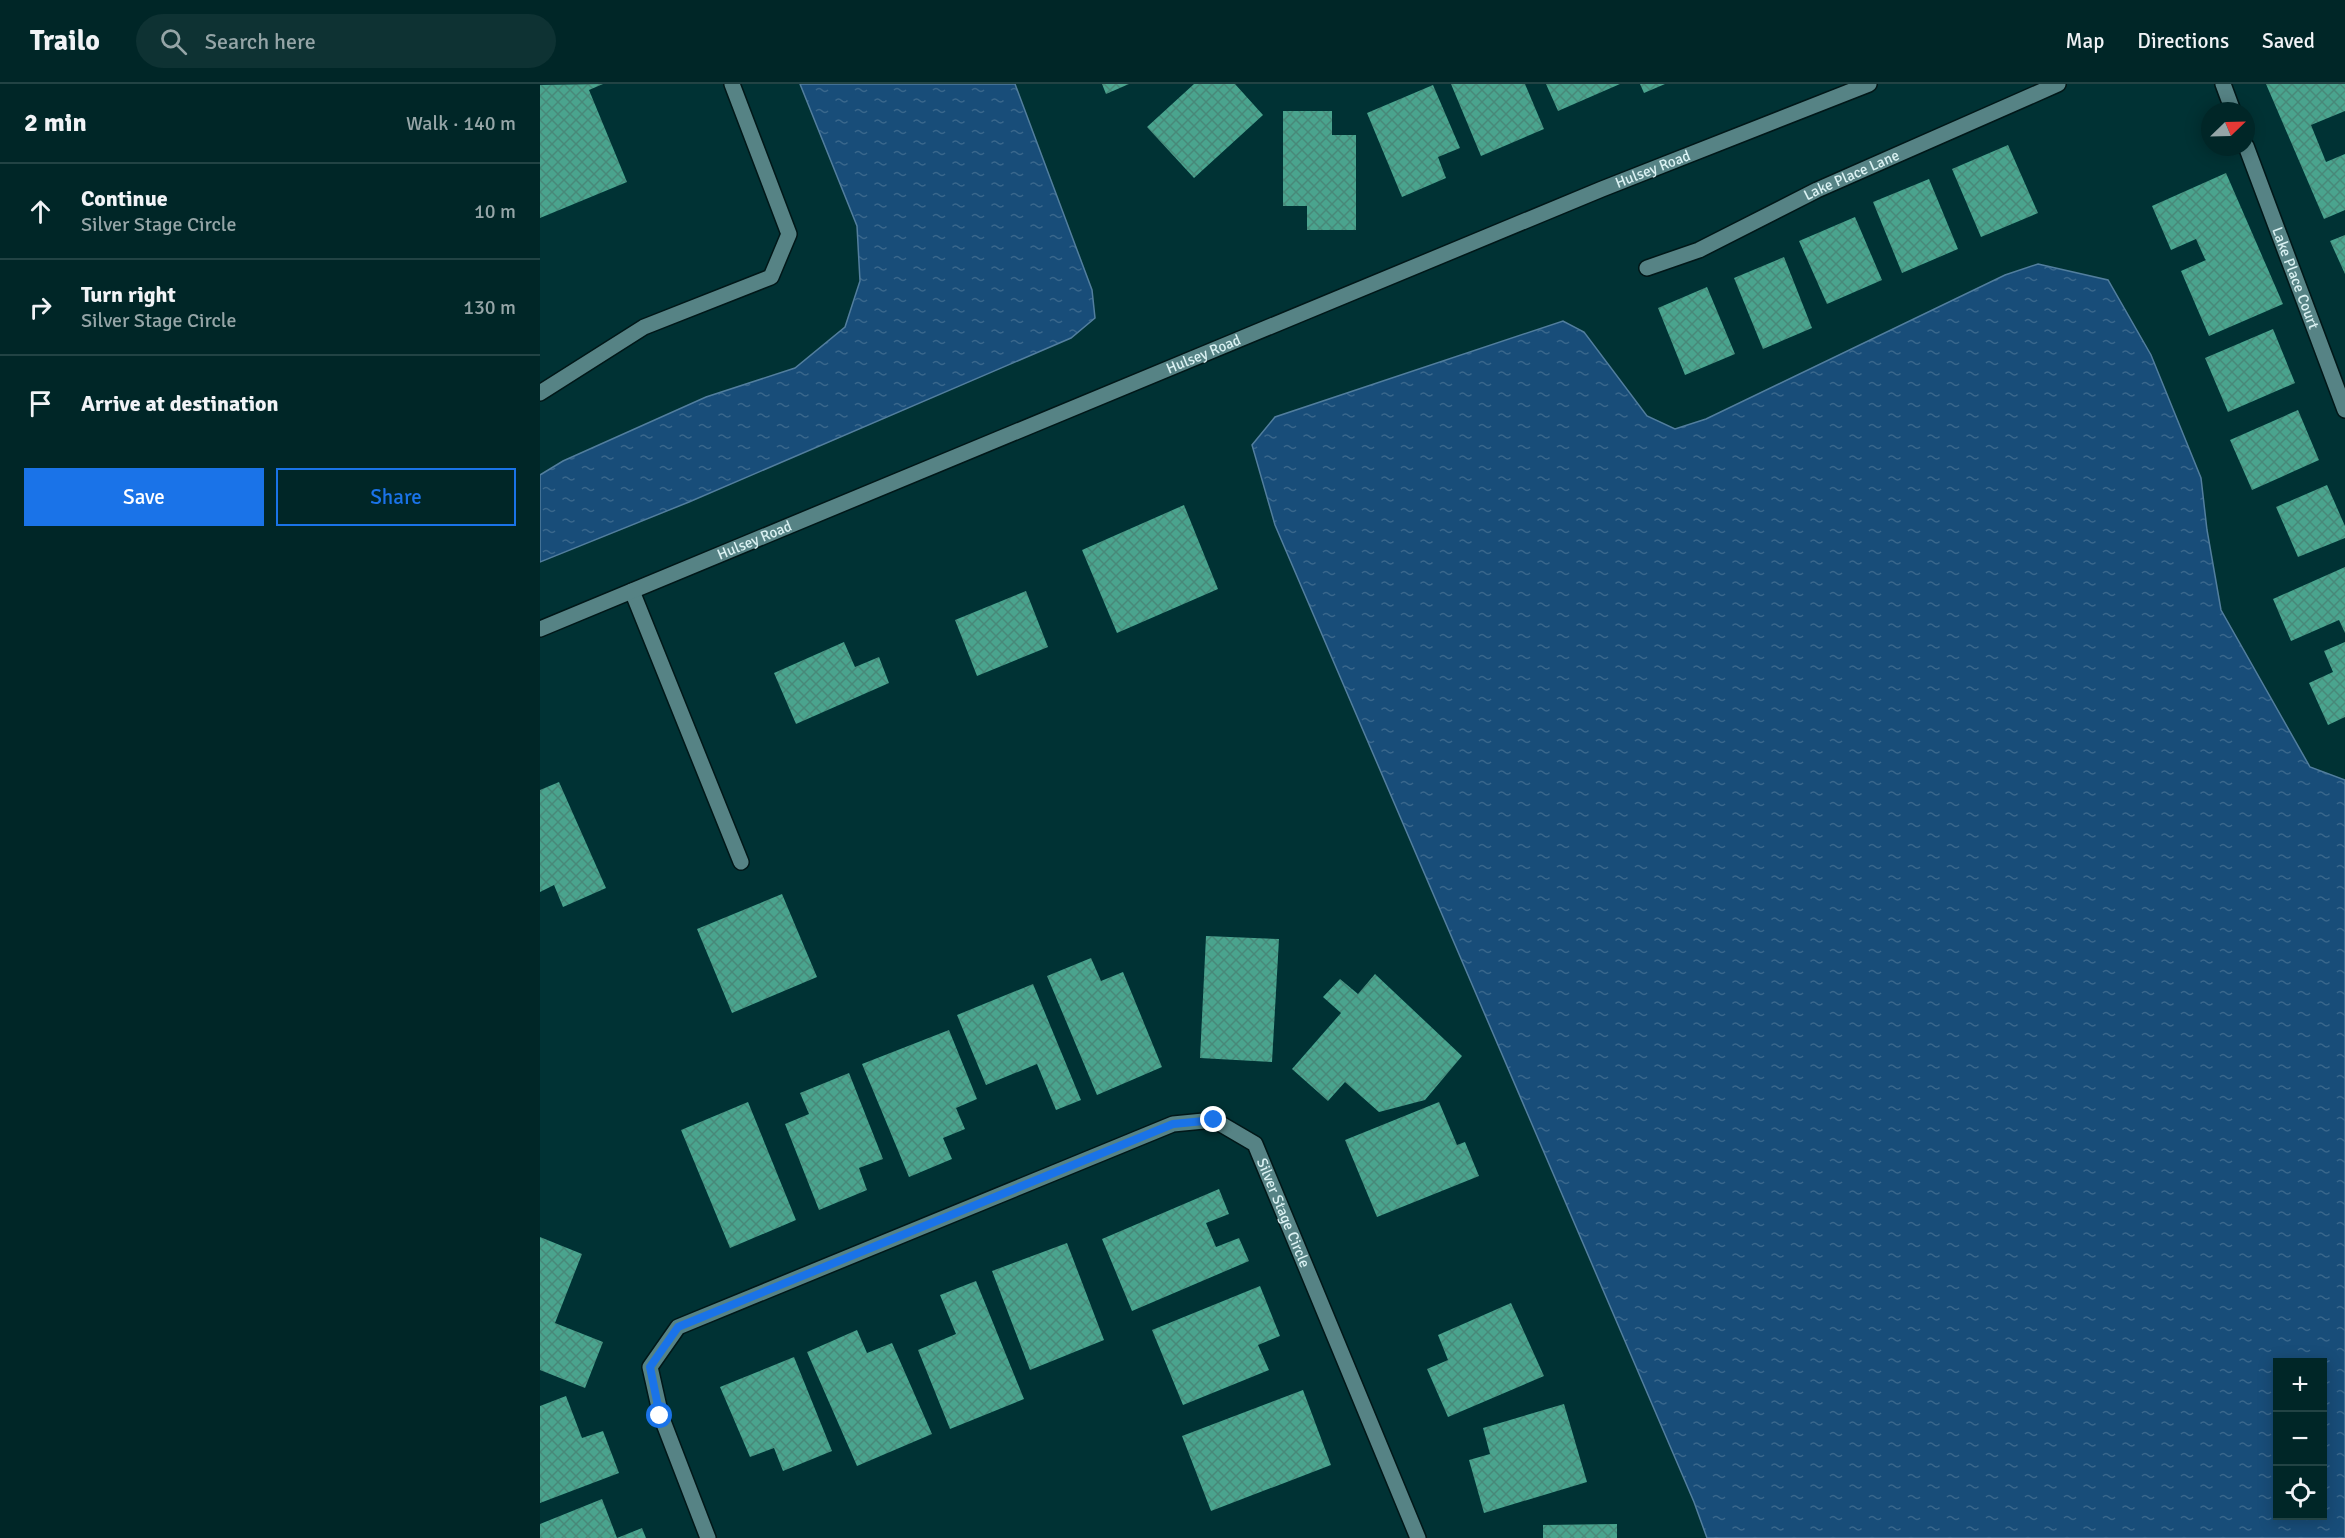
<!DOCTYPE html>
<html lang="en">
<head>
<meta charset="utf-8">
<style>
	:root { --surface:#002627; --page:#0e3233; --text:#f1f3f6; --muted:#95a5a7; --line:#224344; --accent:#1a73e8 }
	body { margin:0; font-family:Signika,sans-serif; background:var(--page); color:var(--text) }
	.controls { position:absolute; right:18px; bottom:18px; display:grid; overflow:hidden; border-radius:0px; box-shadow:0 3px 15px #0003 }
	.controls button { width:54px; height:54px; display:grid; place-items:center; padding:0; border:0; border-bottom:2px solid var(--line); background:var(--surface); color:var(--text); font:30px sans-serif }
	.compass { position:absolute; left:1661px; top:18px; width:54px; height:54px; border-radius:50%; background:var(--surface); box-shadow:0 3px 15px #0003; rotate:67deg }
	.stop { position:absolute; width:18px; height:18px; margin:-14px; border:4px solid #1a73e8; border-radius:50%; background:#fff }
	.stop.end { background:#1a73e8; border-color:#fff; box-shadow:0 2px 6px #0008 }
	.list { margin:0; padding:0; list-style:none }
	h2 { display:flex; justify-content:space-between; align-items:center; height:78px; margin:0; padding:0 24px; font-size:26px }
	h2 small { font-size:20px; font-weight:400; color:var(--muted) }
	.list li { display:grid; grid-template-columns:39px 1fr auto; gap:18px; align-items:center; box-sizing:border-box; height:96px; padding:0 24px; border-top:2px solid var(--line) }
	.list b { display:block; font-size:22px; white-space:nowrap }
	.list p { margin:0; font-size:20px; white-space:nowrap; color:var(--muted) }
	.list em { font-size:20px; font-style:normal; color:var(--muted) }
	.actions { display:flex; gap:12px; padding:18px 24px }
	.actions a { flex:1; padding:14px 0; border:2px solid var(--accent); border-radius:0px; text-align:center; font-size:21px; color:var(--accent) }
	.actions .main { background:var(--accent); color:#fff }
	.icon { flex:none; width:33px; height:33px; fill:none; stroke:currentColor; stroke-width:2; stroke-linecap:round; stroke-linejoin:round }
	.map { position:relative; flex:none; width:1805px; height:1454px; overflow:hidden }
	header { display:flex; align-items:center; gap:36px; box-sizing:border-box; height:84px; padding:0 30px; background:var(--surface); border-bottom:2px solid var(--line) }
	header strong { font-size:28px }
	nav { display:flex; gap:33px; margin-inline-start:auto; font-size:21px }
	.search { width:420px; height:54px; background:var(--page); display:flex; align-items:center; gap:15px; box-sizing:border-box; padding:0 21px; border-radius:33px; color:var(--muted); font-size:22px }
	main { display:flex }
	aside { flex:1; background:var(--surface) }
	.map>svg:first-child { display:block }
</style>
</head>
<body>
<header>
<strong>Trailo</strong>
<div class="search"><svg class="icon" aria-label="search" viewBox="0 0 24 24"><circle cx="10" cy="10" r="6"/><path d="M15 15l6 6"/></svg>Search here</div>
<nav><a>Map</a><a>Directions</a><a>Saved</a></nav>
</header>
<main>
<aside>
<h2>2 min<small>Walk · 140 m</small></h2>
<ul class="list">
<li><svg class="icon" aria-label="ahead" viewBox="0 0 24 24"><path d="M12 20V5M6 11l6-6 6 6"/></svg><div><b>Continue</b><p>Silver Stage Circle</p></div><em>10 m</em></li>
<li><svg class="icon" aria-label="right" viewBox="0 0 24 24"><path d="M7 20v-9h11M14 6l5 5-5 5"/></svg><div><b>Turn right</b><p>Silver Stage Circle</p></div><em>130 m</em></li>
<li><svg class="icon" aria-label="arrive" viewBox="0 0 24 24"><path d="M6 21V4h12l-3 4 3 4H6"/></svg><div><b>Arrive at destination</b></div></li>
</ul>
<div class="actions"><a class="main">Save</a><a>Share</a></div>
</aside>
<div class="map">
<svg width="1805" height="1454" viewBox="0 0 1805 1454">
	<defs>
		<pattern id="water-ripples" width="26" height="14" patternUnits="userSpaceOnUse" patternTransform="scale(1.5)"><rect width="26" height="14" fill="#184d79"/><path d="M2 4q2-2 4 0t4 0M15 11q2-2 4 0t4 0" fill="none" stroke="#39678c"/></pattern>
		<pattern id="building-cross-hatch" width="8" height="8" patternUnits="userSpaceOnUse" patternTransform="scale(1.5)"><rect width="8" height="8" fill="#4aa48e"/><path d="M0 0l8 8M0 8l8-8" fill="none" stroke="#488979"/></pattern>
	</defs>
	<rect width="100%" height="100%" fill="#003234"/>
	<path fill="url(#water-ripples)" stroke="#527e9e" stroke-width="1.5" fill-rule="evenodd" d="M260,0H475L552,206L555,234L531,254L149,418L0,478V391L23,377L166,313L255,284L305,243L320,197L317,142Z
		M1498,180L1568,196L1611,271L1661,394L1667,446L1681,526L1770,683L1805,696V1454H1167L1154,1418L735,441L712,361L735,333L1023,237L1044,248L1107,332L1135,345L1166,335L1465,191ZM1738,1278H1782V1432H1738Z"/>
	<path fill="url(#building-cross-hatch)" d="M63,0L49,6L87,98L0,134V1Z
		M562,0H589L566,10Z
		M654,0H695L723,31L654,94L607,43Z
		M911,0H985L1004,45L941,72Z
		M1006,0H1080L1018,27Z
		M1100,0H1125L1104,9Z
		M1726,0H1805V27L1771,41L1786,78L1805,70V126L1784,135Z
		M893,1L920,64L898,73L906,94L862,113L827,29Z
		M743,27H792V51H816V146H767V122H743Z
		M1468,61L1498,129L1441,153L1412,85Z
		M1686,89L1743,220L1669,252L1641,187L1666,176L1665,175L1656,155L1631,166L1612,122Z
		M1389,95L1418,165L1362,189L1333,118Z
		M1315,133L1342,196L1287,220L1259,157Z
		M1805,151V190L1790,157Z
		M1244,173L1272,244L1223,265L1194,194Z
		M1167,203L1195,270L1145,291L1118,224Z
		M1733,245L1755,299L1688,328L1665,274Z
		M1758,326L1779,376L1712,406L1690,356Z
		M1787,401L1805,442V454L1758,473L1736,423Z
		M644,421L678,505L577,549L542,466Z
		M1805,483V549L1799,536L1751,557L1733,515Z
		M486,507L508,563L437,592L415,536Z
		M304,558L315,583L339,573L349,599L256,640L234,589Z
		M1805,558V633L1788,641L1769,599L1793,588L1784,567Z
		M19,698L66,804L23,823L14,801L0,808V706Z
		M242,810L277,893L192,929L157,845Z
		M666,852L739,855L732,978L660,974Z
		M551,874L561,897L583,888L622,983L557,1011L507,892Z
		M835,890L922,972L885,1016L839,1028L805,998L788,1017L752,985L801,929L783,913L800,895L818,910Z
		M493,900L541,1016L516,1026L497,980L446,1001L417,931Z
		M409,946L437,1015L416,1024L425,1045L403,1054L412,1075L369,1093L322,980Z
		M309,989L343,1075L319,1084L327,1106L279,1126L245,1040L269,1030L260,1009Z
		M208,1018L256,1136L190,1164L141,1046Z
		M899,1018L917,1061L925,1058L939,1092L837,1133L805,1056Z
		M679,1105L689,1130L666,1139L676,1163L699,1154L709,1177L592,1227L562,1155Z
		M0,1153L42,1170L15,1239L63,1258L45,1304L0,1286Z
		M527,1159L564,1256L490,1286L452,1187Z
		M436,1197L484,1315L410,1345L378,1266L416,1250L400,1211Z
		M720,1202L740,1252L718,1261L729,1286L643,1321L612,1246Z
		M971,1219L1004,1292L908,1333L887,1285L908,1276L898,1251Z
		M317,1246L327,1269L352,1259L392,1350L317,1382L267,1268Z
		M254,1273L292,1367L243,1387L234,1364L210,1373L180,1303Z
		M763,1306L791,1381L671,1427L642,1352Z
		M26,1312L42,1354L63,1347L79,1389L0,1419V1322Z
		M1024,1320L1047,1398L944,1429L929,1376L950,1370L943,1344Z
		M62,1415L77,1454H0V1440Z
		M1077,1440V1454H1003V1441Z
		M102,1444L106,1454H77Z"/>
	<g fill="none" stroke-linecap="round" stroke-linejoin="round">
		<g stroke="#011718" stroke-width="18">
			<path id="service" d="M0,309L104,243L231,193L249,150L192,0
				M92,507L201,778"/>
		</g>
		<g stroke="#011718" stroke-width="18">
			<g id="minor">
				<path d="M1683,0L1693,27"/>
				<path id="s1" d="M1706,62L1805,326"/>
				<path id="s2" d="M1107,184L1159,166L1277,106L1518,0"/>
				<path id="s3" d="M0,545L1062,105L1329,0"/>
				<path id="s4" d="M168,1454L121,1332L110,1283L138,1243L633,1040L674,1036L715,1060L878,1454"/>
			</g>
		</g>
		<use href="#service" stroke="#568385" stroke-width="15"/>
		<use href="#minor" stroke="#568385" stroke-width="15"/>
	</g>
	<g fill="none" stroke-linecap="round" stroke-linejoin="round">
		<path stroke="#1a73e8" stroke-width="8" d="M120,1332L110,1283L138,1243L633,1040L674,1036"/>
	</g>
	<g text-anchor="middle" stroke-width="6" stroke-linejoin="round" paint-order="stroke">
		<g font-size="15" fill="#dbf2f3" stroke="#032728">
			<text dy="5" stroke="none"><textPath href="#s3" startOffset="1204">Hulsey Road</textPath></text>
			<text dy="5" stroke="none"><textPath href="#s2" startOffset="225">Lake Place Lane</textPath></text>
			<text dy="5" stroke="none"><textPath href="#s1" startOffset="141">Lake Place Court</textPath></text>
			<text dy="5" stroke="none"><textPath href="#s3" startOffset="718">Hulsey Road</textPath></text>
			<text dy="5" stroke="none"><textPath href="#s3" startOffset="232">Hulsey Road</textPath></text>
			<text dy="5" stroke="none"><textPath href="#s4" startOffset="928">Silver Stage Circle</textPath></text>
		</g>
	</g>
</svg>
<div class="controls">
<button>+</button>
<button>−</button>
<button><svg class="icon" aria-label="locate" viewBox="0 0 24 24"><circle cx="12" cy="12" r="6"/><path d="M12 2v4M12 18v4M2 12h4M18 12h4"/></svg></button>
</div>
<svg class="compass" viewBox="-18 -18 36 36"><path d="M0-13l5 13h-10z" fill="#e53935"/><path d="M0 13l5-13h-10z" fill="#95a5a7"/></svg>
<div class="stop" style="left:120px;top:1332px"></div>
<div class="stop end" style="left:674px;top:1036px"></div>
</div>
</main>
</body>
</html>
